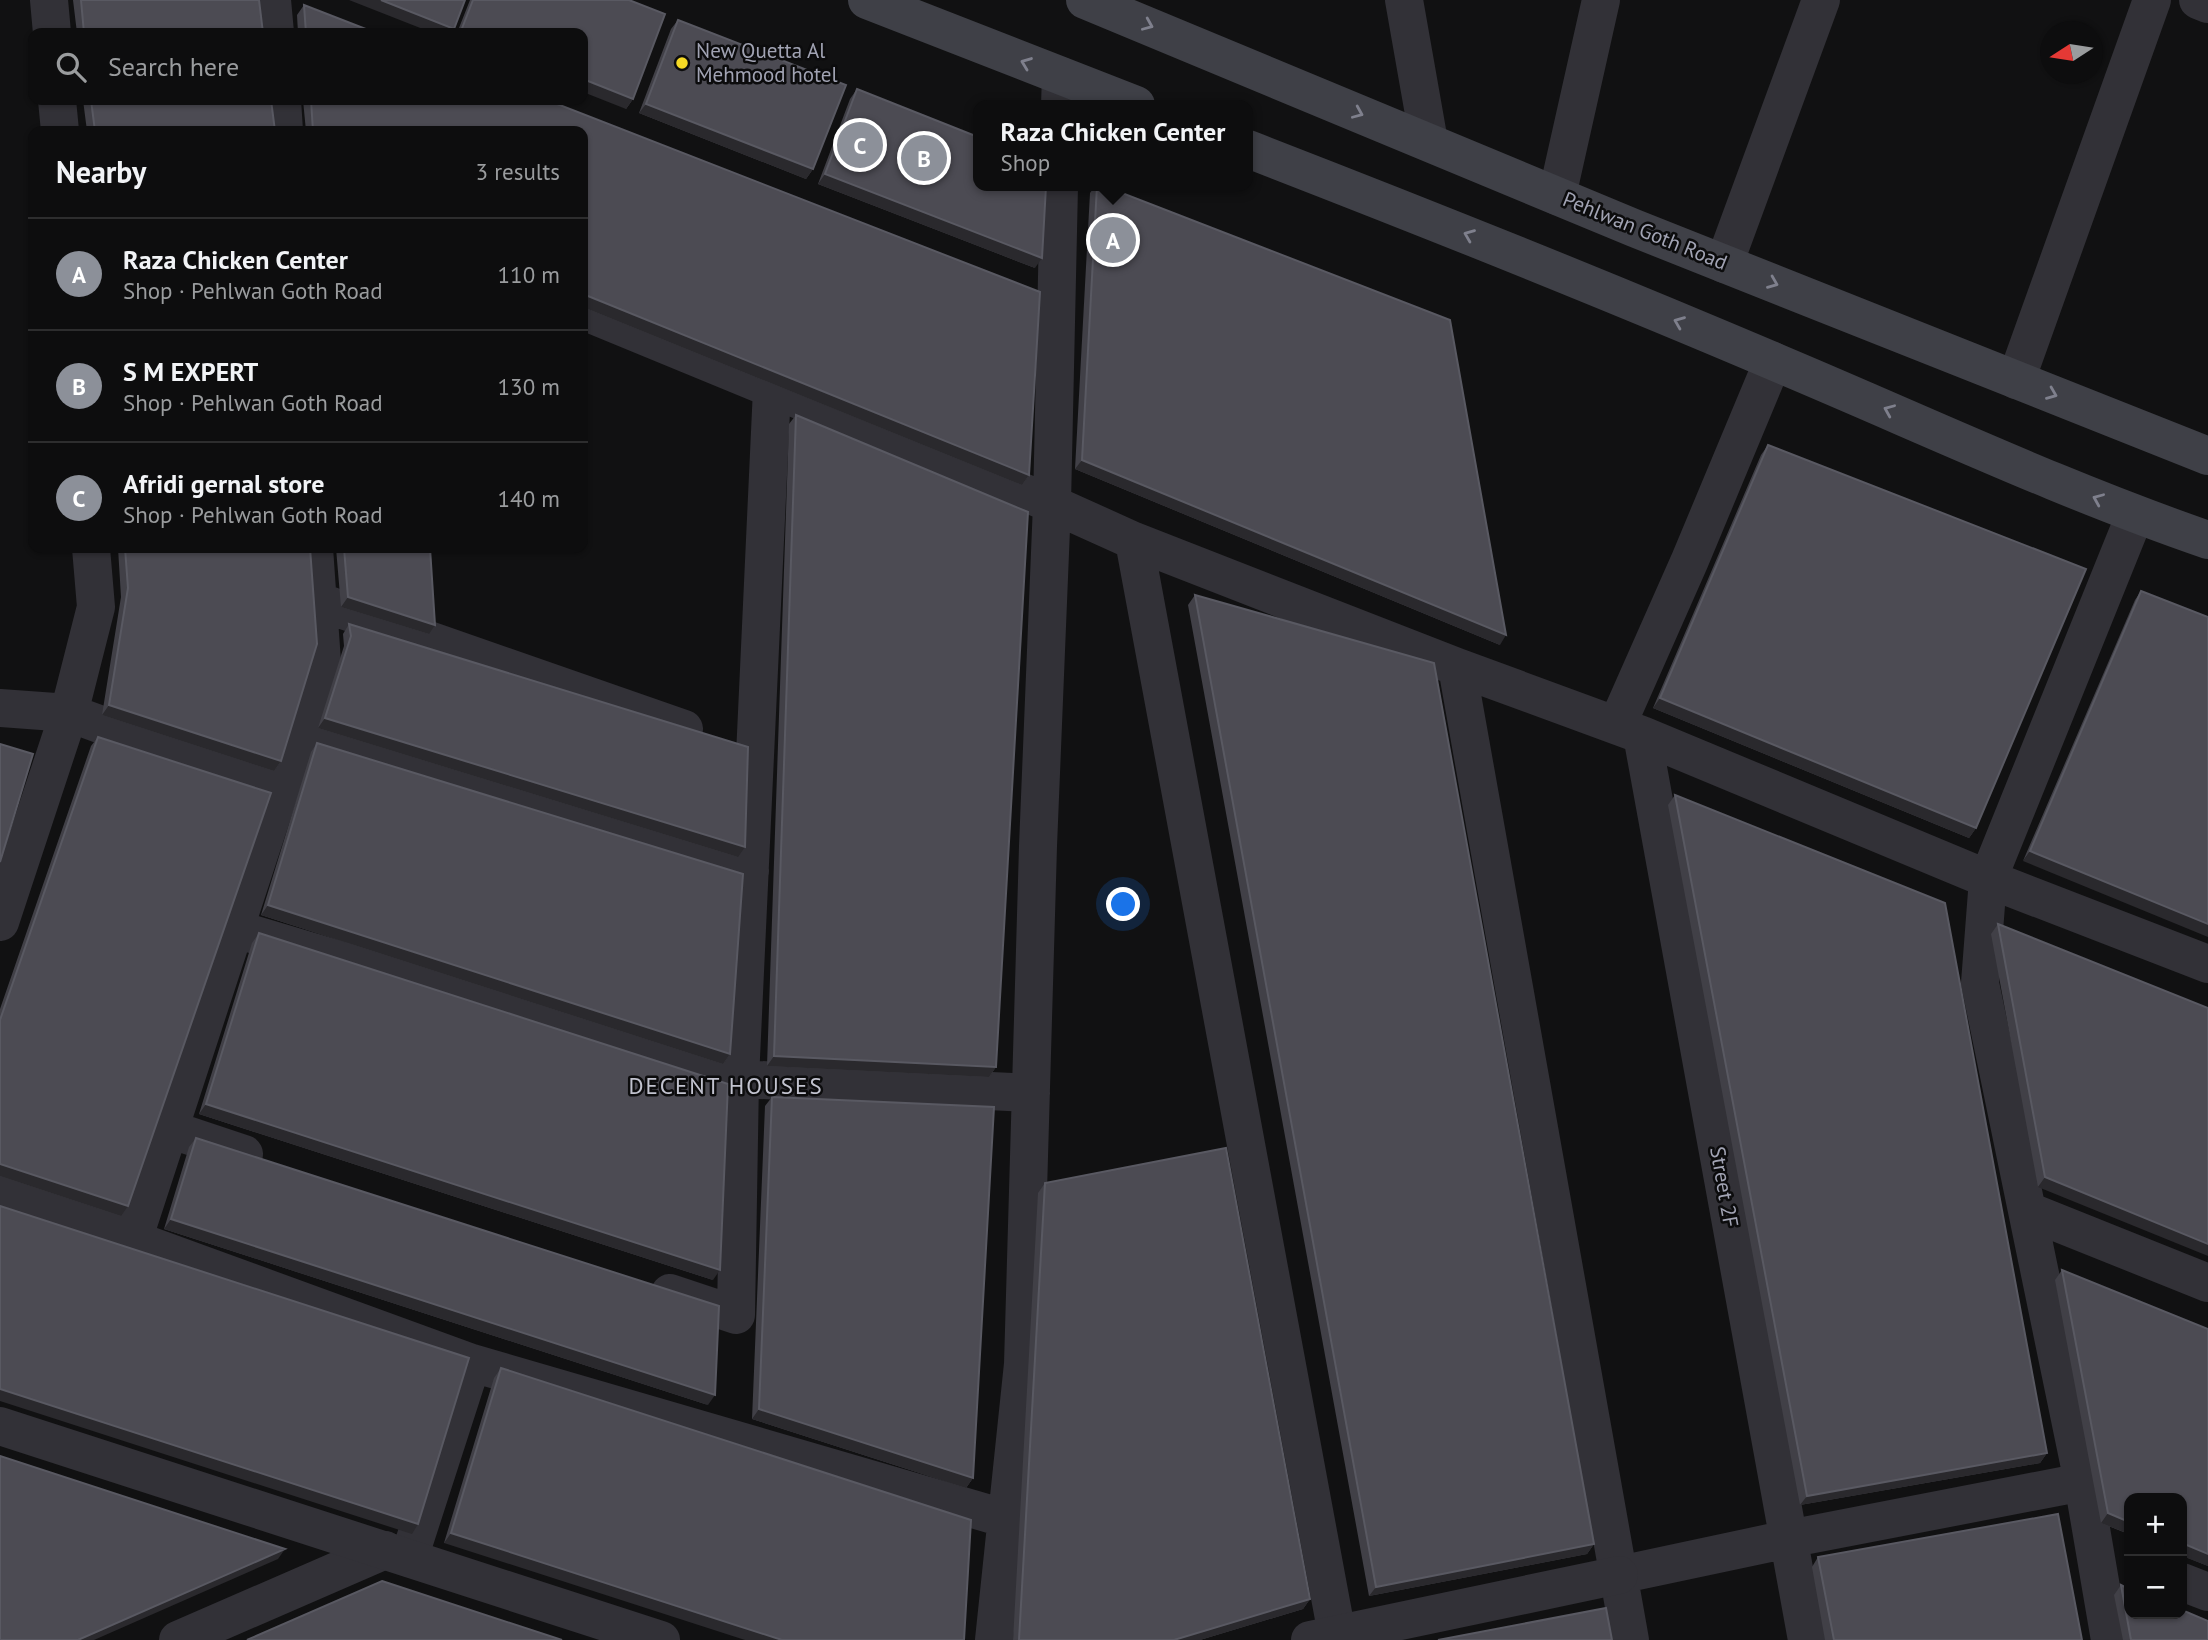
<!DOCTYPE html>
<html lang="en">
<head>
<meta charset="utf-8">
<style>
	:root { --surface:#0d0d0e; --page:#1b1b1c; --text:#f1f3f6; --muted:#9a9c9e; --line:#2d2d2e; --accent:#8c9099 }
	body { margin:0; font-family:"PT Sans",sans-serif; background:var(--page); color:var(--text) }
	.controls { position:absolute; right:21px; bottom:21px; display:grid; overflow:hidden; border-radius:14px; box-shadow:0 2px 5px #0004 }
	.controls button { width:63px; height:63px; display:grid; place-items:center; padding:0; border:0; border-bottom:2px solid var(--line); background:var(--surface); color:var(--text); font:35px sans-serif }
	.compass { position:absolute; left:2040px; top:21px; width:63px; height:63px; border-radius:50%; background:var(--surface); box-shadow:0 2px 5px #0004; rotate:258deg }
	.you { position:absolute; left:1124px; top:905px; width:24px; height:24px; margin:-18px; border:5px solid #fff; border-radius:50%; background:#1a73e8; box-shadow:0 0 0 10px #1a73e833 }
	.badge { display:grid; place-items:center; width:46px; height:46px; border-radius:50%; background:var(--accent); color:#fff; font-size:23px; font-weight:700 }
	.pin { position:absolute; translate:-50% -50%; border:4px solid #fff; box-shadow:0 2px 7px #0006 }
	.popup { position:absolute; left:973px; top:100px; width:280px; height:91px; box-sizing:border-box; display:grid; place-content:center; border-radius:14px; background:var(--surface); filter:drop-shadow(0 2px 5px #0005); font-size:23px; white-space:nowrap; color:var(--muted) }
	.popup b { font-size:26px; color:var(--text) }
	.popup::after { content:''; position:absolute; left:50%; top:100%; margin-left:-14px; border:14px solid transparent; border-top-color:var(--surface) }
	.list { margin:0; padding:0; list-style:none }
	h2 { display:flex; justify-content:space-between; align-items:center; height:91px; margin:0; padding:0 28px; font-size:30px }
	h2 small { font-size:23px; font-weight:400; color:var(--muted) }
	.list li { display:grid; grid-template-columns:46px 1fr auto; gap:21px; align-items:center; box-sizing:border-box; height:112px; padding:0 28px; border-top:2px solid var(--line) }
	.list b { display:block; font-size:26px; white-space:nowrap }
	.list p { margin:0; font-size:23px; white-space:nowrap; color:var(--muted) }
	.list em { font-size:23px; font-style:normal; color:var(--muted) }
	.icon { flex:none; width:38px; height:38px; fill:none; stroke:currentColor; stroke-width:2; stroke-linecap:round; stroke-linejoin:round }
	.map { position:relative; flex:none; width:2208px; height:1640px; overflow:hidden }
	.search { position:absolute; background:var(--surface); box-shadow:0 2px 5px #0004; left:28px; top:28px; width:560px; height:77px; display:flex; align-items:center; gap:18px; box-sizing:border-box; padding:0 24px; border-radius:14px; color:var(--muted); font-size:26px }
	.panel { position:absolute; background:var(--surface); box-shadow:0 2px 5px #0004; left:28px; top:126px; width:560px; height:427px; border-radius:14px }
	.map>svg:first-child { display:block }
</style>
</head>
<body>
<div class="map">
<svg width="2208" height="1640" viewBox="0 0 2208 1640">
	<rect width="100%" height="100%" fill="#111112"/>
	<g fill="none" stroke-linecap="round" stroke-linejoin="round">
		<path stroke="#323137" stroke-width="38" d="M49,0L52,33
			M272,0L275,33
			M1404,0L1429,142
			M2198,0L2208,4
			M57,100L60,131
			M282,100L284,131
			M1060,105L1061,76
			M1557,196L1601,0
			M1724,264L1821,0
			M583,311L1052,504L1134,541L1457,667L1642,735L1988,879L2208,964
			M2016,380L2152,0
			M1134,541L1338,1640
			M317,601L684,729
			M1457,667L1630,1640
			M0,708L69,713L280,790
			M1617,725L1690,560L1773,361
			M298,735L750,871
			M1642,735L1807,1640
			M0,922L69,713L96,607L91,548
			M235,929L740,1079L1031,1093
			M169,1129L244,1154
			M0,1191L472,1363L1007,1519
			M2028,1211L2208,1283
			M133,1240L322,662L314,548
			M670,1293L736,1315L740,1079L772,389
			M409,1558L472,1363
			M1619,1575L1788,1539L2083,1482
			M2182,1582L2208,1592
			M178,1640L385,1550
			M994,1640L1023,1364L1038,846L1052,504L1059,186
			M2110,1640L2083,1482L1980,983L1988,879L2135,515"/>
		<path stroke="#323137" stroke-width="38" d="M0,1426L661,1640
			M1310,1640L1619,1575"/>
		<path stroke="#3f4047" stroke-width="38" d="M867,0L1136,105
			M1085,0L1634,228L2208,456
			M1248,149C1429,219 1609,291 1787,367C1927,426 2065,491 2208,540"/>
	</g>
	<path fill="#414047" d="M73,0H259L263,33H77Z
		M470,0H629L633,99L626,109L583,33H457Z
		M304,5L376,33H298L297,15Z
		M678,20L813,169L806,179L639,113L671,29Z
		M857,89L1035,268L818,184L850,99Z
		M83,100H271L275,131H87Z
		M303,100H547L1029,475L1022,485L583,307V131H306Z
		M1095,186H1104L1500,645L1075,469L1090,193Z
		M796,415L996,1067L989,1077L767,1066L789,424Z
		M1768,445L1976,828L1969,838L1653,708L1761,455Z
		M118,548H310L281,761L274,771L102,715L121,597Z
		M336,548H430L429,634L341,607Z
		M2141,591L2208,617L2023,861L2135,600Z
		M1195,595L1594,1544L1587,1554L1369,1596L1188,605Z
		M349,624L738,857L318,728L344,646L343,634Z
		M98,737L121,1216L0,1176V1009L91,746Z
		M317,743L730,1054L723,1064L261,915L311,752Z
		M1675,795L2047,1453L2040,1463L1800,1505L1668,805Z
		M1998,924L2208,1008L2038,1187L1991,934Z
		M259,933L713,1280L199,1114L252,943Z
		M772,1097L973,1478L966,1488L752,1419L765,1106Z
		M196,1138L708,1405L164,1229L189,1147Z
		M1045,1183L1310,1599L1303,1609L1200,1640H1013L1038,1193Z
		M2062,1270L2208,1329V1566L2101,1523L2055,1280Z
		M501,1368L971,1520L444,1543L494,1378Z
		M1818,1557L2082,1640H1825L1812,1567Z
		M2121,1585L2208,1640H2123L2114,1595Z"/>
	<path fill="#2a292d" d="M349,0H381L454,29L451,33H433Z
		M583,79L633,99L626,109L583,92Z
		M646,104L813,169L806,179L639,113Z
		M825,174L1042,258L1035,268L818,184Z
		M583,294L1029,475L1022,485L800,395L583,307Z
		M1082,460L1506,635L1500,645L1075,469Z
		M348,597L435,625L429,634L341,607Z
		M1660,698L1976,828L1969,838L1653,708Z
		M109,705L281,761L274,771L102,715Z
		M325,718L745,847L738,857L318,728Z
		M2030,851L2208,924V937L2023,861Z
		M268,905L730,1054L723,1064L261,915Z
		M774,1056L996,1067L989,1077L767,1066Z
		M206,1104L720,1270L713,1280L199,1114Z
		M0,1164L128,1206L121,1216L0,1176Z
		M2045,1177L2208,1244V1256L2038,1187Z
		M171,1219L715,1395L708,1405L164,1229Z
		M0,1389L418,1524L412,1534L0,1401Z
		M759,1409L973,1478L966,1488L752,1419Z
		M2047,1453L2040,1463L1800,1505L1807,1496Z
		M2108,1513L2129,1522V1534L2101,1523Z
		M451,1533L782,1640H745L444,1543Z
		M2182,1543L2208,1554V1566L2182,1556Z
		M1594,1544L1587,1554L1369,1596L1376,1587Z
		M285,1549L278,1559L94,1640H78Z
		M1310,1599L1303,1609L1200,1640H1174Z"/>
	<path fill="#4c4b53" stroke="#595962" stroke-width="2" d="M81,0H259L263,33H84Z
		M381,0H465L454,29Z
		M473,0H629L665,14L633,99L583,79V33H466L461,31Z
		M304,5L376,33H306Z
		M678,20L846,85L813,169L646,104Z
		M857,89L978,137V186H1046L1042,258L825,174Z
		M91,100H271L275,131H95Z
		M311,100H547L1040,292L1029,475L583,294V131H313Z
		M1097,186H1104L1450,320L1506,635L1082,460Z
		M796,415L1028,512L996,1067L774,1056Z
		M1768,445L2086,569L1976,828L1660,698Z
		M125,548H310L317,644L281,761L109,705L128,588Z
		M344,548H430L435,625L348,597Z
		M2141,591L2208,617V924L2030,851Z
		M1195,595L1434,663L1594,1544L1376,1587Z
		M349,624L748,747L745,847L325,718L351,636Z
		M98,737L271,793L128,1206L0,1164V1020Z
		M317,743L743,874L730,1054L268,905Z
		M0,744L33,754L0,862Z
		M1675,795L1945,903L2047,1453L1807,1496Z
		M1998,924L2208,1008V1244L2045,1177Z
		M259,933L728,1084L720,1270L206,1104Z
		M772,1097L994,1107L973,1478L759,1409Z
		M196,1138L719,1306L715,1395L171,1219Z
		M1226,1148L1310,1599L1174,1640H1019L1045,1183Z
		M0,1206L469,1358L418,1524L0,1389Z
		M2062,1270L2208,1329V1554L2182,1543V1498H2129V1522L2108,1513Z
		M501,1368L971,1520L964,1640H782L451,1533Z
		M0,1456L285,1549L78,1640H0Z
		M2058,1514L2082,1640H1834L1818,1557Z
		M382,1581L562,1640H247Z
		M2121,1585L2129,1589V1614H2182V1610L2208,1621V1640H2131Z
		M1606,1608L1612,1640H1438Z"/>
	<defs><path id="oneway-chevron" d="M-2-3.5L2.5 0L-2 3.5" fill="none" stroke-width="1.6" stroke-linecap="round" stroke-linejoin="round" transform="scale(1.75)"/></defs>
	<g stroke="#7f808d">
		<use href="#oneway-chevron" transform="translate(1148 25) rotate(23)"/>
		<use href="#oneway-chevron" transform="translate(1026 63) rotate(-159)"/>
		<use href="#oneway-chevron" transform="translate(1358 113) rotate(23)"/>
		<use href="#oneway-chevron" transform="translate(1469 235) rotate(-158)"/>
		<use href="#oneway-chevron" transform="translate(1773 283) rotate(22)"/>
		<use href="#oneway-chevron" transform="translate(1679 322) rotate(-158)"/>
		<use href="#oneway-chevron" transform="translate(2052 394) rotate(22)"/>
		<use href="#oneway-chevron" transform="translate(1889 410) rotate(-157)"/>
		<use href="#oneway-chevron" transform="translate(2098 499) rotate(-157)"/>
	</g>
	<circle fill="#f6da25" stroke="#0c0c0d" stroke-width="2.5" cx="682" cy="63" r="7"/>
	<g text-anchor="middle" stroke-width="5" stroke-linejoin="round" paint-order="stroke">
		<g font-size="21" fill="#a1a3b3" stroke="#0c0c0d" text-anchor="start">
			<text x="696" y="58">New Quetta Al<tspan x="696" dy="24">Mehmood hotel</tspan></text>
		</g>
		<g font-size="21" fill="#a1a3b3" stroke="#0c0c0d">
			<text transform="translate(1645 231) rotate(22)" y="7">Pehlwan Goth Road</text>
			<text transform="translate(1724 1187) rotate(80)" y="7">Street 2F</text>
		</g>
		<g font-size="23" letter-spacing="2" fill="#c2c3cf" stroke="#0c0c0d">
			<text x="726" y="1094">DECENT HOUSES</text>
		</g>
	</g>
</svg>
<div class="controls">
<button>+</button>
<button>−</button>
</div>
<svg class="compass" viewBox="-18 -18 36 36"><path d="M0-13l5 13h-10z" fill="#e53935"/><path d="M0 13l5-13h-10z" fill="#9a9c9e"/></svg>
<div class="you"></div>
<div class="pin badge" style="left:1113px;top:240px">A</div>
<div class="popup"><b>Raza Chicken Center</b>Shop</div>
<div class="pin badge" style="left:924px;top:158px">B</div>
<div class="pin badge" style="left:860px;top:145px">C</div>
<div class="search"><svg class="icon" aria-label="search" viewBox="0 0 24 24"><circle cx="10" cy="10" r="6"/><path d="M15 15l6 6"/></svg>Search here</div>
<section class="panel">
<h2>Nearby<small>3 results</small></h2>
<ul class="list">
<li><span class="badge">A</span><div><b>Raza Chicken Center</b><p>Shop · Pehlwan Goth Road</p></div><em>110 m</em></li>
<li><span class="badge">B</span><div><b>S M EXPERT</b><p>Shop · Pehlwan Goth Road</p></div><em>130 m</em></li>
<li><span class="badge">C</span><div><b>Afridi gernal store</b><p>Shop · Pehlwan Goth Road</p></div><em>140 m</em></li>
</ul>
</section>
</div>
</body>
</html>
